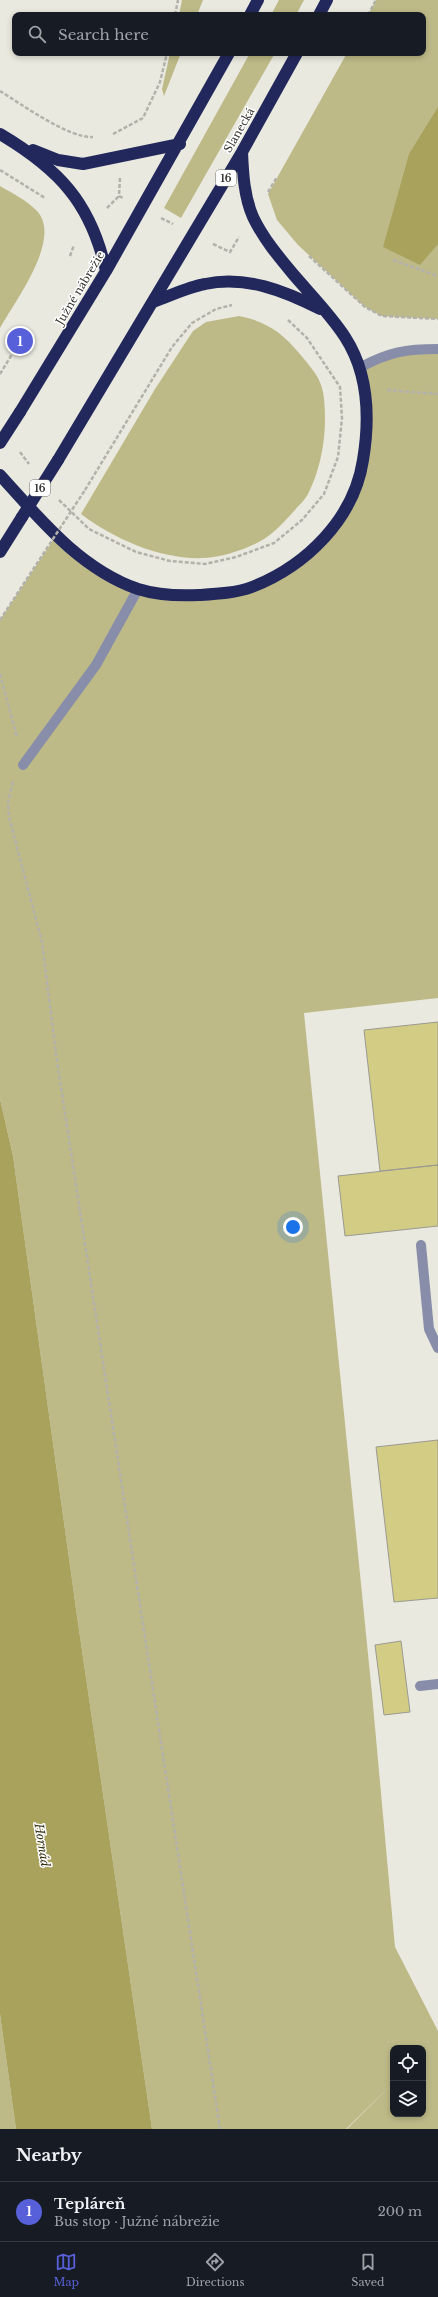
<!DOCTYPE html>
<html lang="en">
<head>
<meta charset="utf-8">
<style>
	:root { --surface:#171b24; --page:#20242c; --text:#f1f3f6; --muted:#9ea1a6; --line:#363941; --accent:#5760d8 }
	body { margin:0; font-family:"Libre Baskerville",serif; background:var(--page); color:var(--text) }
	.controls { position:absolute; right:12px; bottom:12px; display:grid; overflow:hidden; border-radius:8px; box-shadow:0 2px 6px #0003 }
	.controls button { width:36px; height:36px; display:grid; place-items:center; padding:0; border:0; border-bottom:1px solid var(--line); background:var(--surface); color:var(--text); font:20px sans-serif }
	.you { position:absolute; left:293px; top:1227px; width:14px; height:14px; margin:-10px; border:3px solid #fff; border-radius:50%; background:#1a73e8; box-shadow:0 0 0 6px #1a73e833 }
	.badge { display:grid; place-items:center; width:26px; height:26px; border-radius:50%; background:var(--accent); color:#fff; font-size:13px; font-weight:700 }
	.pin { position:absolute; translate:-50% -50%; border:2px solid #fff; box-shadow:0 1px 4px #0006 }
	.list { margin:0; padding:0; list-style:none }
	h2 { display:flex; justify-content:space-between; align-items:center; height:52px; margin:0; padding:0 16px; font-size:17px }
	h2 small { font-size:13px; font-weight:400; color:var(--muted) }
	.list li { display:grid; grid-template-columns:26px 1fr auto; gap:12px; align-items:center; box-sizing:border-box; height:60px; padding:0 16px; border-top:1px solid var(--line) }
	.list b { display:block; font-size:15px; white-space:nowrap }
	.list p { margin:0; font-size:13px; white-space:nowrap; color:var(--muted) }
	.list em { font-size:13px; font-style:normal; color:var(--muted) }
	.icon { flex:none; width:22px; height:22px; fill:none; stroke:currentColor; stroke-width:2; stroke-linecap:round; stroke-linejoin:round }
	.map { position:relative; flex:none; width:438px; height:2129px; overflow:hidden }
	.search { position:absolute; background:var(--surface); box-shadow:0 2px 6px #0003; left:12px; right:12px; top:12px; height:44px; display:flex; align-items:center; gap:10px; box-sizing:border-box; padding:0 14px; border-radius:8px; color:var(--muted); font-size:15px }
	.sheet { height:112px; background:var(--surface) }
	nav { display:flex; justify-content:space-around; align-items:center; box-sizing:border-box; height:56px; border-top:1px solid var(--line); background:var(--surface); font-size:11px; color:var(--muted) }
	nav a { display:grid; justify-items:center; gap:2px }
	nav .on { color:var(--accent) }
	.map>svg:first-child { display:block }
</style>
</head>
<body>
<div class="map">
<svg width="438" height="2129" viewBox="0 0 438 2129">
	<rect width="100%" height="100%" fill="#e9e9df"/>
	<path fill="#beba88" d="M182,0H203L197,15H179Z
		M279,0H304L296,15H271Z
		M376,0H438V319L382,316L365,307L298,245L277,220L268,194L347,53H423V15H368Z
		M170,53H181L164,96L162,89Z
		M250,53H275L181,218L164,208Z
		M0,186C12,193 26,200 36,210C64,237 15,301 0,328Z
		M239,316C265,321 282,332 299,353C307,363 319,375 322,388C325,399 325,413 325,424C324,448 319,472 308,494C305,500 299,505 295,510C286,520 275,532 264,539C248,549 222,557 204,558C161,560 114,539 81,514L155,389L193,331L206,322Z
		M438,350V998L304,1013L372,1694L395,1947L438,2031V2129H347L393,2083V2114H423V2048H393V2083L346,2129H152L78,1623L13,1156L0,1099V620L57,534L105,573L179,596L251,587L327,535L363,461L361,367L384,355Z
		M0,2014L16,2129H0Z"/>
	<path fill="#a8a25d" d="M438,107V244L420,265L383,247L409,154Z
		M0,1099L13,1156L78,1623L152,2129H16L0,2014Z"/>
	<path fill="#d2cc85" stroke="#9a9a91" d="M438,1022V1165L380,1171L364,1030Z
		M438,1165V1226L345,1236L338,1176Z
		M438,1440V1598L394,1602L376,1447Z
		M401,1641L410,1712L384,1715L375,1645Z"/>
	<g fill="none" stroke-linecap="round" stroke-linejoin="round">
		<path stroke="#b3b2aa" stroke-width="2.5" stroke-dasharray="4 2" stroke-linecap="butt" d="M175,15L178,0
			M368,15L376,0
			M0,91C21,104 70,139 93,137
			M113,134L143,118L160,82L167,53
			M0,170L45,198
			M120,178L119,196L123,198
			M268,192L277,177
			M107,208L119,196
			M161,218L173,224
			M213,244L230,252L239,237
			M70,256L74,245
			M309,256L365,307L382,316L438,319
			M393,260L438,276
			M0,374L20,341
			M387,390L438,394
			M20,452L29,464
			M85,490L172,347L192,323L216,309L232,305
			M59,500L89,529L136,552L170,561L205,564L236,557L274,543L302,520L324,494L338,457L342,418L340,387L307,338L287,319
			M0,674L17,737
			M13,782L8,802L9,817L42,942L56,1054L220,2129"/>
		<path stroke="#888da9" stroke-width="10" d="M361,367C389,352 406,349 438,349
			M23,765L96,665L138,589
			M421,1245L429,1329L438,1348
			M420,1686L438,1684"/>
		<path stroke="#23285c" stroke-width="12" d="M250,15L258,0
			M319,15L327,0
			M0,134C59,169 91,203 106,271
			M33,150L58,160L83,164L180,144
			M153,302C170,296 188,287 205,284C245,275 285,291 320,309
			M20,412L106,271L229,53
			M58,460L242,152L297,53
			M0,475C39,518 80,569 138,589C157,595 179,596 199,595C216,594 236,593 252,587C306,566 354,519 363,460C370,418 369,374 345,337C331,315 310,294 293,274C278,256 263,238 253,217C244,196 243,174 242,152
			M0,552L22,517"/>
		<path stroke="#b3b2aa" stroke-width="2.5" stroke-dasharray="4 2" stroke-linecap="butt" d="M0,620L85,490"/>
		<path stroke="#23285c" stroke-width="12" d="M0,443L20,412
			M22,517L58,460"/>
	</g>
	<g text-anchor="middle" stroke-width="3" stroke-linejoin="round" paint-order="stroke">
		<g fill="#fff" stroke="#72716f" stroke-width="1">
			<rect x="216" y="170" width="20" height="16" rx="3"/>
			<rect x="30" y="480" width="20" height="16" rx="3"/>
		</g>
		<g font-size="10" font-weight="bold" fill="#353431">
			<text x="226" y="182">16</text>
			<text x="40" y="492">16</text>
		</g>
		<g font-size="11" fill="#353431" stroke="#fff">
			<text transform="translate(239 130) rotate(-60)" y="4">Slanecká</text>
			<text transform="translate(80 288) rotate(-59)" y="4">Južné nábrežie</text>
		</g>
		<g font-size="12" font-style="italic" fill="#353212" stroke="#fff">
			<text transform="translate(42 1845) rotate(81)" y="4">Hornád</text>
		</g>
	</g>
</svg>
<div class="controls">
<button><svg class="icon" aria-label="locate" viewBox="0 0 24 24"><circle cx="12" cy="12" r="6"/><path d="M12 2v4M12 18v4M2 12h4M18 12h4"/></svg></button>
<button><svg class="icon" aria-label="layers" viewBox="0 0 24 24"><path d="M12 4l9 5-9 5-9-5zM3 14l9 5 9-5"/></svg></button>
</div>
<div class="you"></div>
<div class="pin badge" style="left:20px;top:341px">1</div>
<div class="search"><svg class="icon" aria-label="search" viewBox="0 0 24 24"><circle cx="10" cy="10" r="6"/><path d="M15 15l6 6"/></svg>Search here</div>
</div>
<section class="sheet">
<h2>Nearby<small></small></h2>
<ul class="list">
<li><span class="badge">1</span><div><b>Tepláreň</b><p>Bus stop · Južné nábrežie</p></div><em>200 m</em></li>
</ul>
</section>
<nav>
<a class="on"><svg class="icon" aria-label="map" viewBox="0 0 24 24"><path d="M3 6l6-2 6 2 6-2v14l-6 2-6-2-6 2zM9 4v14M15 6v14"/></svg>Map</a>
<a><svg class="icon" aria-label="directions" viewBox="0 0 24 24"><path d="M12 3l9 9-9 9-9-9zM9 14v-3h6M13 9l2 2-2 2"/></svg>Directions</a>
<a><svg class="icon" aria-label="saved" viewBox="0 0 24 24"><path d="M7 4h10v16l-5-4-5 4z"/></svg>Saved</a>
</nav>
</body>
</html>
